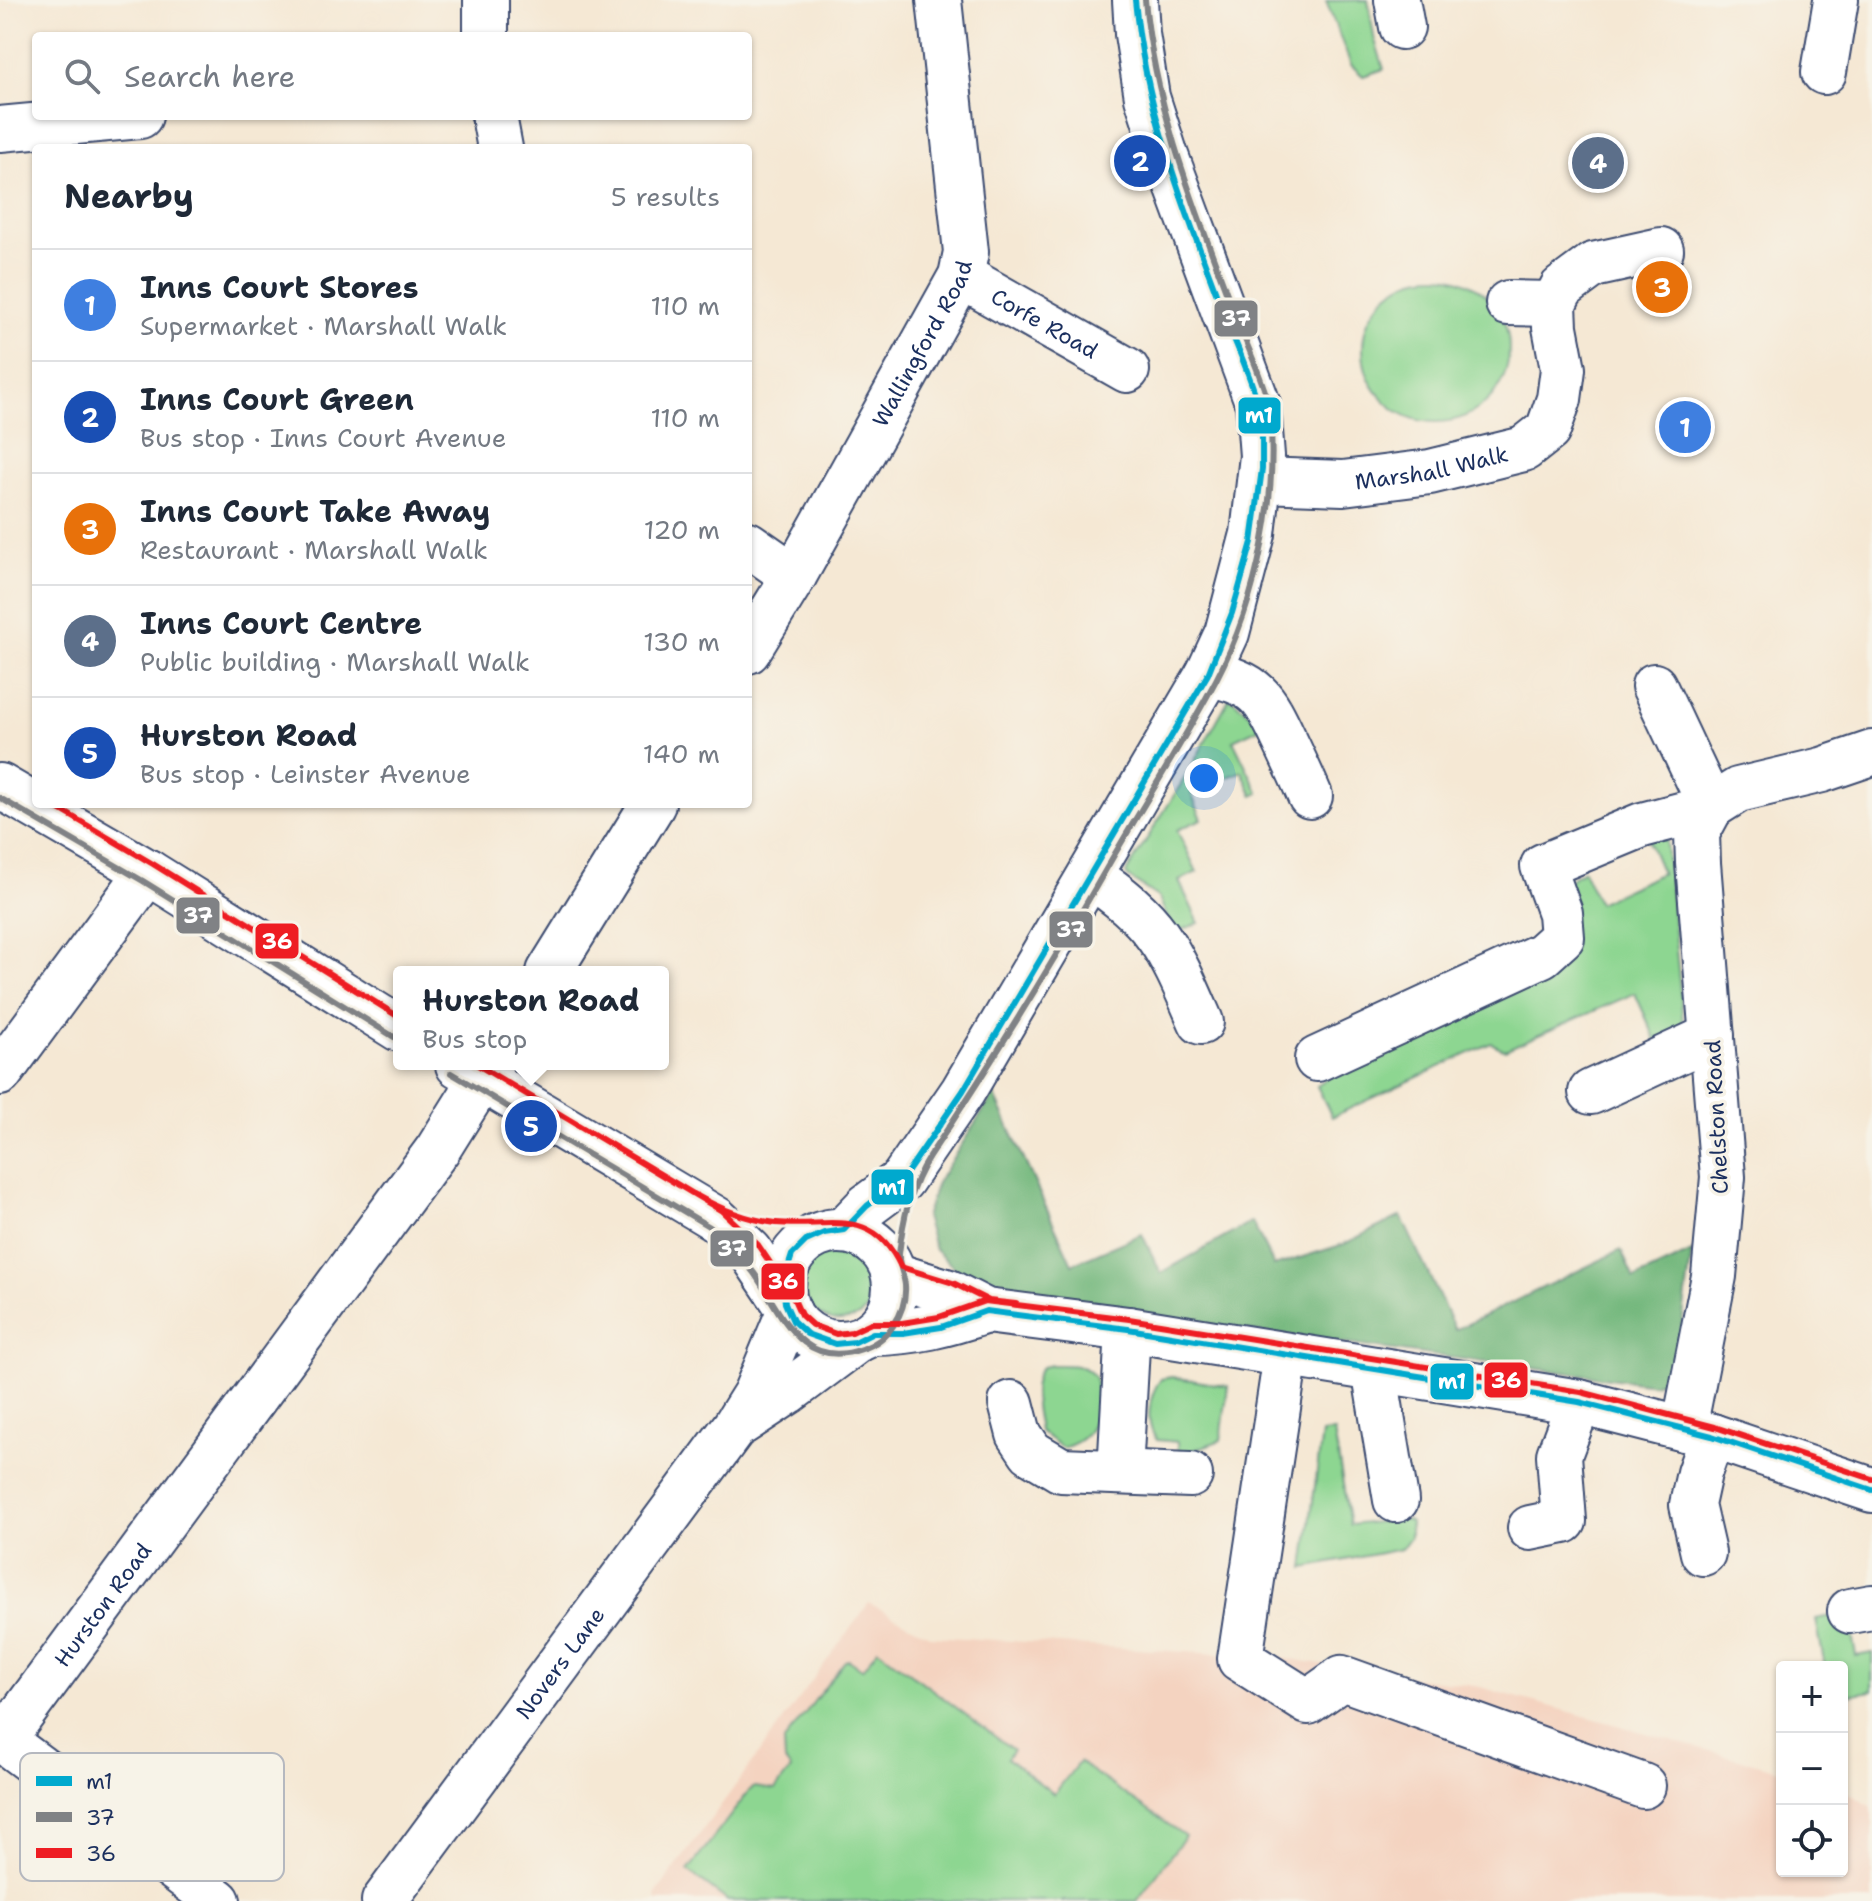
<!DOCTYPE html>
<html lang="en">
<head>
<meta charset="utf-8">
<style>
	:root { --surface:#fff; --page:#f2f2f3; --text:#1f2937; --muted:#747a83; --line:#e0e1e3; --accent:#b5179e }
	body { margin:0; font-family:"Shantell Sans",sans-serif; background:var(--page); color:var(--text) }
	.controls { position:absolute; right:24px; bottom:24px; display:grid; overflow:hidden; border-radius:8px; box-shadow:0 2px 6px #0004 }
	.controls button { width:72px; height:72px; display:grid; place-items:center; padding:0; border:0; border-bottom:2px solid var(--line); background:var(--surface); color:var(--text); font:40px sans-serif }
	.you { position:absolute; left:1204px; top:778px; width:28px; height:28px; margin:-20px; border:6px solid #fff; border-radius:50%; background:#1a73e8; box-shadow:0 0 0 12px #1a73e833 }
	.badge { display:grid; place-items:center; width:52px; height:52px; border-radius:50%; background:var(--accent); color:#fff; font-size:26px; font-weight:700 }
	.pin { position:absolute; translate:-50% -50%; border:4px solid #fff; box-shadow:0 2px 8px #0006 }
	.popup { position:absolute; left:393px; top:966px; width:276px; height:104px; box-sizing:border-box; display:grid; place-content:center; border-radius:8px; background:var(--surface); filter:drop-shadow(0 2px 6px #0005); font-size:26px; white-space:nowrap; color:var(--muted) }
	.popup b { font-size:30px; color:var(--text) }
	.popup::after { content:''; position:absolute; left:50%; top:100%; margin-left:-16px; border:16px solid transparent; border-top-color:var(--surface) }
	.list { margin:0; padding:0; list-style:none }
	h2 { display:flex; justify-content:space-between; align-items:center; height:104px; margin:0; padding:0 32px; font-size:34px }
	h2 small { font-size:26px; font-weight:400; color:var(--muted) }
	.list li { display:grid; grid-template-columns:52px 1fr auto; gap:24px; align-items:center; box-sizing:border-box; height:112px; padding:0 32px; border-top:2px solid var(--line) }
	.list b { display:block; font-size:30px; white-space:nowrap }
	.list p { margin:0; font-size:26px; white-space:nowrap; color:var(--muted) }
	.list em { font-size:26px; font-style:normal; color:var(--muted) }
	.icon { flex:none; width:44px; height:44px; fill:none; stroke:currentColor; stroke-width:2; stroke-linecap:round; stroke-linejoin:round }
	.map { position:relative; flex:none; width:1872px; height:1901px; overflow:hidden }
	.search { position:absolute; background:var(--surface); box-shadow:0 2px 6px #0004; left:32px; top:32px; width:720px; height:88px; display:flex; align-items:center; gap:20px; box-sizing:border-box; padding:0 28px; border-radius:8px; color:var(--muted); font-size:30px }
	.panel { position:absolute; background:var(--surface); box-shadow:0 2px 6px #0004; left:32px; top:144px; width:720px; height:664px; border-radius:8px }
	.map>svg:first-child { display:block }
</style>
</head>
<body>
<div class="map">
<svg width="1872" height="1901" viewBox="0 0 1872 1901">
	<rect width="100%" height="100%" fill="#f7f3e8"/>
	<filter id="ink" filterUnits="userSpaceOnUse"><feTurbulence type="fractalNoise" baseFrequency=".0125" numOctaves="2"/><feDisplacementMap in="SourceGraphic" scale="16" xChannelSelector="R" yChannelSelector="G"/><feConvolveMatrix kernelMatrix="1 2 1 2 8 2 1 2 1" color-interpolation-filters="sRGB"/></filter>
	<filter id="wash" filterUnits="userSpaceOnUse"><feTurbulence type="fractalNoise" baseFrequency=".006" numOctaves="4" result="noise"/><feDisplacementMap in="SourceGraphic" scale="32" xChannelSelector="R" yChannelSelector="G"/><feGaussianBlur stdDeviation="1.8" result="paint"/><feColorMatrix in="noise" values="0 0 0 0 0 0 0 0 0 0 0 0 0 0 0 0 0 1.4 0 .05"/><feComposite in="paint" operator="in"/></filter>
	<g filter="url(#wash)">
		<rect width="100%" height="100%" fill="#f5e8d4"/>
		<path fill="#f4d3c0" d="M869,1603L931,1636L1281,1658L1480,1687L1782,1771V1871H1842V1789L1872,1807V1901H657L656,1894Z"/>
		<path fill="#8dd691" stroke="#548278" stroke-width="2" d="M1368,0L1374,37L1384,69L1363,76L1351,65L1326,1Z
			M1363 349a73 73 0 1 1 146 0a73 73 0 1 1-146 0Z
			M1230,697L1263,726L1233,740L1259,793L1253,796L1242,771L1191,793L1202,819L1177,830L1197,872L1179,881L1199,923L1174,933L1159,898L1128,877L1126,873L1189,771Z
			M1665,833L1684,1033L1659,1047L1635,993L1505,1050L1491,1043L1332,1117L1317,1086L1365,1053L1531,971L1567,882L1583,870L1598,903L1662,873L1647,838Z
			M803 1284a37 37 0 1 1 74 0a37 37 0 1 1-74 0Z
			M1052,1365C1064,1365 1079,1364 1089,1371C1105,1383 1097,1424 1085,1436C1079,1442 1072,1445 1063,1448L1039,1431C1036,1410 1028,1385 1042,1367Z
			M1172,1377L1228,1386L1221,1440L1178,1456V1442L1157,1440C1144,1424 1149,1394 1161,1379Z
			M1334,1432L1350,1525L1406,1519L1410,1522V1537L1401,1549L1304,1568L1322,1433Z
			M1848,1613L1856,1656L1872,1653V1691L1842,1696V1667H1825L1816,1619Z
			M878,1649L1013,1750L1007,1758L1054,1794L1079,1762L1185,1836L1137,1901H728L688,1871L750,1790L755,1787L775,1790L791,1769L785,1761L784,1741L845,1661L849,1660L862,1669Z"/>
		<path fill="#72b77b" stroke="#46736c" stroke-width="2" d="M994,1094L1072,1264L1142,1234L1161,1273L1252,1222L1274,1266L1344,1244L1401,1216L1455,1330L1621,1250L1634,1279L1692,1252L1678,1352L1671,1375L1654,1384L1004,1299L962,1275L935,1250L925,1217L937,1183Z"/>
	</g>
	<g filter="url(#ink)">
		<g fill="none" stroke-linecap="round" stroke-linejoin="round">
			<g stroke="#3c4b70" stroke-width="48">
				<g id="minor">
					<path d="M486,0V36"/>
					<path d="M1397,0L1402,27"/>
					<path d="M1824,72L1836,0"/>
					<path d="M494,116L500,148"/>
					<path d="M0,129L140,116"/>
					<path id="s1" d="M961,276L1127,370"/>
					<path d="M1508,303L1554,304"/>
					<path id="s2" d="M1261,480L1343,483L1430,472L1524,449L1548,430L1559,399L1563,369L1555,327L1554,304L1562,288L1593,265L1661,250"/>
					<path d="M748,544L794,576"/>
					<path id="s3" d="M748,651L794,576L961,276L966,252L939,0"/>
					<path d="M1208,674C1256,682 1265,698 1284,739C1293,758 1302,777 1310,796"/>
					<path d="M1654,686L1711,807"/>
					<path d="M0,786L148,872L399,1029"/>
					<path d="M1090,876C1158,919 1170,951 1201,1022"/>
					<path d="M549,972L653,804"/>
					<path d="M1317,1059L1542,955L1562,937L1560,913L1543,866L1642,825L1711,807L1738,790L1822,770L1872,753"/>
					<path d="M458,1065L716,1219L750,1251L785,1303"/>
					<path d="M0,1073L148,872"/>
					<path d="M1591,1092L1712,1036"/>
					<path d="M844,1230L867,1206L902,1180L963,1091L1121,822L1208,674L1227,633L1253,534L1262,456L1258,404L1166,156L1147,97L1137,34L1135,0"/>
					<circle cx="839" cy="1287" r="56"/>
					<path d="M894,1275L949,1292L986,1311L1128,1329L1579,1402L1712,1436L1872,1490"/>
					<path d="M873,1333C914,1333 948,1324 986,1311"/>
					<path d="M1286,1355L1240,1659L1308,1702L1342,1678L1643,1786"/>
					<path d="M1374,1369L1396,1500"/>
					<path d="M1011,1403L1019,1434L1031,1452L1061,1470L1190,1475"/>
					<path d="M741,1423L788,1392L855,1342"/>
					<path d="M1684,1429L1714,1276L1723,1177L1698,863L1697,833L1711,807"/>
					<path d="M1120,1472L1128,1329"/>
					<path d="M1530,1528L1564,1521L1559,1455L1579,1402"/>
					<path d="M1703,1553L1692,1505L1699,1473L1712,1436"/>
					<path d="M1850,1611L1872,1607"/>
					<path d="M0,1738L218,1901"/>
					<path id="s4" d="M3,1740L438,1149L491,1064"/>
					<path id="s5" d="M384,1901L735,1426L755,1394L789,1312"/>
				</g>
			</g>
			<use href="#minor" stroke="#fff" stroke-width="44"/>
			<g stroke="#f7f3e8" stroke-width="12">
				<path id="bus-1" d="M1135,0C1145,108 1183,205 1221,306C1233,339 1249,370 1258,404L1262,435V469L1252,542L1232,613L1208,674L963,1091L902,1180L867,1206L844,1230L824,1233L806,1241L792,1255L783,1283L785,1303L793,1321L807,1334L835,1344L855,1342L873,1333H903L941,1327L986,1311L1128,1329L1579,1402L1712,1436L1872,1490"/>
			</g>
			<g stroke="#f7f3e8" stroke-width="12">
				<path id="bus-2" d="M0,798L143,881L394,1037
					M451,1073L710,1227C726,1242 741,1256 754,1273C782,1313 800,1371 862,1349C888,1341 907,1313 905,1285C904,1274 898,1265 899,1254C903,1219 910,1186 929,1157C994,1060 1055,959 1113,857C1147,799 1184,740 1216,680C1257,602 1281,489 1268,401C1259,370 1245,341 1233,310C1195,208 1155,109 1145,0"/>
			</g>
			<g stroke="#f7f3e8" stroke-width="12">
				<path id="bus-3" d="M51,804L153,864L399,1017
					M476,1064L722,1211L758,1245L793,1297L801,1315L812,1325L836,1334L852,1332L871,1323H902L939,1317L985,1301L1129,1319L1581,1392L1715,1427L1872,1479
					M694,1194C720,1209 747,1220 776,1223C830,1228 873,1206 901,1267L953,1283L989,1301L1016,1304"/>
			</g>
			<use href="#bus-1" stroke="#00a9ce" stroke-width="6"/>
			<use href="#bus-2" stroke="#808285" stroke-width="6"/>
			<use href="#bus-3" stroke="#ee1d23" stroke-width="6"/>
		</g>
	</g>
	<g text-anchor="middle" stroke-width="7" stroke-linejoin="round" paint-order="stroke">
		<g font-size="22" fill="#1b2f5e" stroke="#f7f3e8">
			<text dy="8" stroke="none"><textPath href="#s1" startOffset="96">Corfe Road</textPath></text>
			<text dy="8" stroke="none"><textPath href="#s3" startOffset="354">Wallingford Road</textPath></text>
			<text dy="8" stroke="none"><textPath href="#s2" startOffset="172">Marshall Walk</textPath></text>
			<text transform="translate(1716 1117) rotate(-93)" y="8">Chelston Road</text>
			<text dy="8" stroke="none"><textPath href="#s4" startOffset="168">Hurston Road</textPath></text>
			<text dy="8" stroke="none"><textPath href="#s5" startOffset="296">Novers Lane</textPath></text>
		</g>
	</g>
	<rect x="20" y="1753" width="264" height="128" rx="12" fill="#f7f3e8" stroke="#b5b8bf" stroke-width="2"/>
	<rect x="36" y="1776" width="36" height="10" fill="#00a9ce"/>
	<rect x="36" y="1812" width="36" height="10" fill="#808285"/>
	<rect x="36" y="1848" width="36" height="10" fill="#ee1d23"/>
	<g font-size="22" fill="#1b2f5e">
		<text x="86" y="1789">m1</text>
		<text x="86" y="1825">37</text>
		<text x="86" y="1861">36</text>
	</g>
	<g stroke="#f7f3e8" stroke-width="3">
		<rect x="1213" y="299" width="46" height="39" rx="8" fill="#808285"/>
		<rect x="1237" y="396" width="45" height="39" rx="8" fill="#00a9ce"/>
		<rect x="175" y="896" width="46" height="39" rx="8" fill="#808285"/>
		<rect x="1048" y="910" width="46" height="39" rx="8" fill="#808285"/>
		<rect x="254" y="922" width="46" height="38" rx="8" fill="#ee1d23"/>
		<rect x="870" y="1168" width="45" height="38" rx="8" fill="#00a9ce"/>
		<rect x="709" y="1229" width="46" height="39" rx="8" fill="#808285"/>
		<rect x="760" y="1262" width="46" height="39" rx="8" fill="#ee1d23"/>
		<rect x="1483" y="1361" width="46" height="38" rx="8" fill="#ee1d23"/>
		<rect x="1429" y="1362" width="46" height="39" rx="8" fill="#00a9ce"/>
	</g>
	<g font-size="22" text-anchor="middle" font-weight="bold" fill="#fff">
		<text x="1236" y="326">37</text>
		<text x="1259" y="423">m1</text>
		<text x="198" y="923">37</text>
		<text x="1071" y="937">37</text>
		<text x="277" y="949">36</text>
		<text x="892" y="1195">m1</text>
		<text x="732" y="1256">37</text>
		<text x="783" y="1289">36</text>
		<text x="1506" y="1388">36</text>
		<text x="1452" y="1389">m1</text>
	</g>
</svg>
<div class="controls">
<button>+</button>
<button>−</button>
<button><svg class="icon" aria-label="locate" viewBox="0 0 24 24"><circle cx="12" cy="12" r="6"/><path d="M12 2v4M12 18v4M2 12h4M18 12h4"/></svg></button>
</div>
<div class="you"></div>
<div class="pin badge" style="left:1685px;top:427px;background:#3f7fe0">1</div>
<div class="pin badge" style="left:1140px;top:161px;background:#1a4fb4">2</div>
<div class="pin badge" style="left:1662px;top:287px;background:#e8710a">3</div>
<div class="pin badge" style="left:1598px;top:163px;background:#5c6f8a">4</div>
<div class="pin badge" style="left:531px;top:1126px;background:#1a4fb4">5</div>
<div class="popup"><b>Hurston Road</b>Bus stop</div>
<div class="search"><svg class="icon" aria-label="search" viewBox="0 0 24 24"><circle cx="10" cy="10" r="6"/><path d="M15 15l6 6"/></svg>Search here</div>
<section class="panel">
<h2>Nearby<small>5 results</small></h2>
<ul class="list">
<li><span class="badge" style="background:#3f7fe0">1</span><div><b>Inns Court Stores</b><p>Supermarket · Marshall Walk</p></div><em>110 m</em></li>
<li><span class="badge" style="background:#1a4fb4">2</span><div><b>Inns Court Green</b><p>Bus stop · Inns Court Avenue</p></div><em>110 m</em></li>
<li><span class="badge" style="background:#e8710a">3</span><div><b>Inns Court Take Away</b><p>Restaurant · Marshall Walk</p></div><em>120 m</em></li>
<li><span class="badge" style="background:#5c6f8a">4</span><div><b>Inns Court Centre</b><p>Public building · Marshall Walk</p></div><em>130 m</em></li>
<li><span class="badge" style="background:#1a4fb4">5</span><div><b>Hurston Road</b><p>Bus stop · Leinster Avenue</p></div><em>140 m</em></li>
</ul>
</section>
</div>
</body>
</html>
